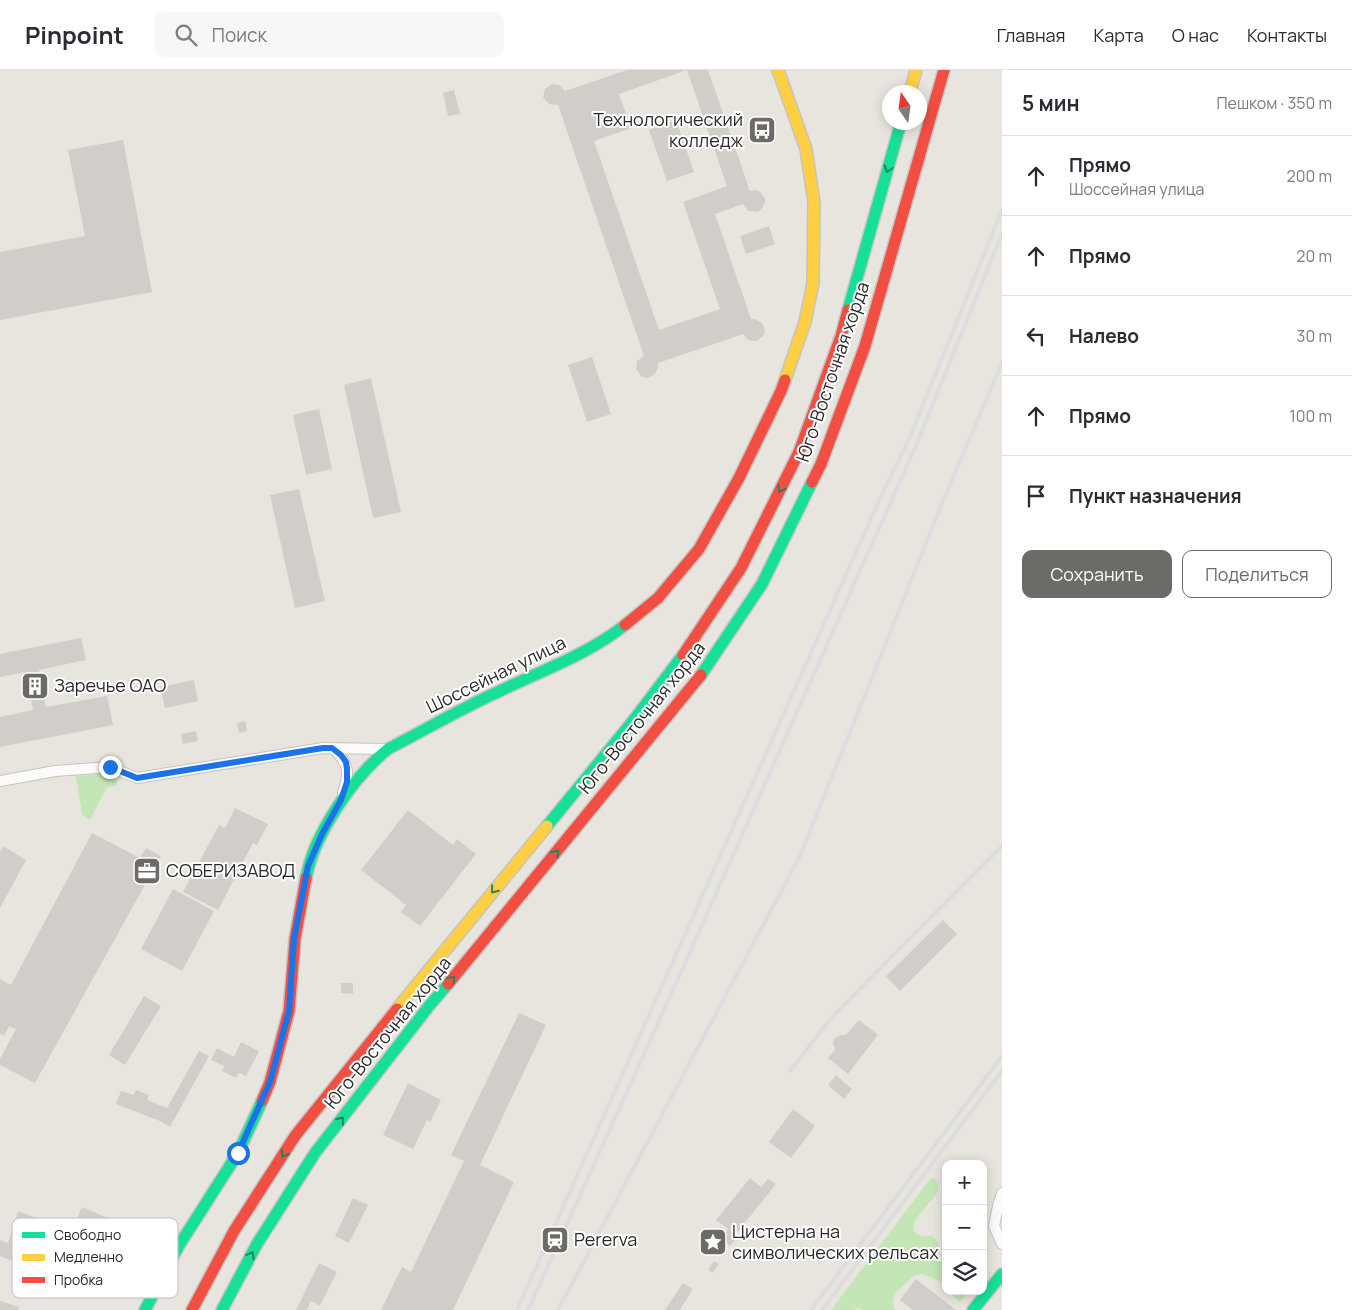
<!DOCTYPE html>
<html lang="ru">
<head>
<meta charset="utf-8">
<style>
	:root { --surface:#fff; --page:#f7f7f7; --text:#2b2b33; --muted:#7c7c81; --line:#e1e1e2; --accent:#6c6b68 }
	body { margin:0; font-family:Manrope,sans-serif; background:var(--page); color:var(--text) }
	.controls { position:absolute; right:15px; bottom:15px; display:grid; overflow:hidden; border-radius:10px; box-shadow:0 2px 12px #0003 }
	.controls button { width:45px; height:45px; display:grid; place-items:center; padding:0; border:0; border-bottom:1px solid var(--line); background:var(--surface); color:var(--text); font:25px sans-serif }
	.compass { position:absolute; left:882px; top:15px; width:45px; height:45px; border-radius:50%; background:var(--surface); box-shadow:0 2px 12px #0003; rotate:347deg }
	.stop { position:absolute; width:15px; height:15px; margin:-11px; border:4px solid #1a73e8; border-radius:50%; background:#fff }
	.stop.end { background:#1a73e8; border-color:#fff; box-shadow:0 1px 5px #0008 }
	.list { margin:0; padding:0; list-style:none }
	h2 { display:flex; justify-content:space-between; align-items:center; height:65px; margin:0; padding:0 20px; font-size:21px }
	h2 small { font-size:16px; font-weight:400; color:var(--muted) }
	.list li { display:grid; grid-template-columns:32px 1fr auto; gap:15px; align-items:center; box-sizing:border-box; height:80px; padding:0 20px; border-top:1px solid var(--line) }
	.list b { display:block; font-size:19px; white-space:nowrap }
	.list p { margin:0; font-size:16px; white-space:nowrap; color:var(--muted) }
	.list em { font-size:16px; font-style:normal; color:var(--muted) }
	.actions { display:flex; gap:10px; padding:15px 20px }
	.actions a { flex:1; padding:11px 0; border:1px solid var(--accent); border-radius:10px; text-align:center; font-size:18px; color:var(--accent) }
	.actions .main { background:var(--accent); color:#fff }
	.icon { flex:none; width:28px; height:28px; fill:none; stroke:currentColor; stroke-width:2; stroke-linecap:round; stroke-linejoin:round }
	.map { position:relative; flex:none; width:1002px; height:1240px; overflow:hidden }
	header { display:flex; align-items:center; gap:30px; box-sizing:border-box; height:70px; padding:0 25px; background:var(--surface); border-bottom:1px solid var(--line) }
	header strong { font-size:24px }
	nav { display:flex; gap:28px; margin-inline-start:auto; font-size:18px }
	.search { width:350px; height:45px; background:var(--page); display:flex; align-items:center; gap:12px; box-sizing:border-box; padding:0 18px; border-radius:10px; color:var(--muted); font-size:19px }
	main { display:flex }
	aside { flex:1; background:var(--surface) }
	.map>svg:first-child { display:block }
</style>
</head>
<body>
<header>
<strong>Pinpoint</strong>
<div class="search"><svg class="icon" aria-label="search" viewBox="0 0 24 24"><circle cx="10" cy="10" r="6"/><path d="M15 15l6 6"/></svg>Поиск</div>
<nav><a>Главная</a><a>Карта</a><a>О нас</a><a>Контакты</a></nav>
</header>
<main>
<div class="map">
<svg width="1002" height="1240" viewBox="0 0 1002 1240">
	<rect width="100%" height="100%" fill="#e8e5de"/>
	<path fill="#c4e5b5" d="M105,704L117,711V716L107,717L90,750L82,744L76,706Z
		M934,1108C937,1112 939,1115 938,1120C936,1131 904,1152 916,1163C921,1168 926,1166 931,1165C944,1174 934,1178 936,1189L946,1194V1219L938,1210L922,1204L914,1206L896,1222L892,1231L895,1240H861L860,1238L853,1240H831L930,1109Z
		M948,1221H968L960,1232Z"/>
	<path fill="#d1cec9" d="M627,0H687L619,24L631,58L594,71L659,260L720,239L683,132L727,116L687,0H708L750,121L755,120L759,121L765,128V132L761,140L757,142L748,141L743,134L715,144L751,249H755L762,253L765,261L764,265L757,271H752L748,270L743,264L658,293V298L654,305L646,308L641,306L636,299L637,291L644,286L558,35L549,34L543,27L545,19L552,14L560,15L565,21Z
		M454,20L460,44L448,46L443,23Z
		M676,50L694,102L667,111L649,60Z
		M123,70L152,222L0,250V182L85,166L68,80Z
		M769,156L775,174L746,184L740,166Z
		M592,287L611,344L587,352L568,295Z
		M371,308L401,442L373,448L344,315Z
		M319,339L332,399L306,405L293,345Z
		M299,419L325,531L295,538L270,425Z
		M81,568L86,590L39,600L46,637L107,626L113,655L0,677V647L33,640L25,602L0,607V584Z
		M194,610L198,631L165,638L160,617Z
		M245,651L247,661L239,663L237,653Z
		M196,661L198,671L183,674L181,664Z
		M235,738L268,754L257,775L253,773L218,840L183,822L219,755L225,758Z
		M408,740L453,775L457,769L476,784L420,856L401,842L406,835L361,800Z
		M92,763L140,788L146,778L161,786L35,1013L0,995V989L16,959L9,956L4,966L0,964V909L11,915Z
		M3,776L26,790L0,838V782Z
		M173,819L214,841L182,901L141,879Z
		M943,850L957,864L900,921L886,906Z
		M341,913H353V924L341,923Z
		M144,926L161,936L125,995L109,985Z
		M519,943L546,955L480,1095L514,1112L453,1240H381L402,1197L411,1202L464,1091L451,1085Z
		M859,950L878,965L848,1004L828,988L835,980L833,973L834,969L840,965H846Z
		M241,972L259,981L246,1006L239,1003L236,1008L222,1001L224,996L211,990L217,978L234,987Z
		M199,981L209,986L170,1057L160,1051L116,1034L121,1021L133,1025L136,1020L149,1025L147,1030L167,1038Z
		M836,1005L852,1019L844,1029L828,1015Z
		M408,1013L441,1030L430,1052L427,1050L413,1079L383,1065Z
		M793,1039L815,1056L791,1088L769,1072Z
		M750,1108L761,1117L768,1109L776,1114L735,1165L738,1167L730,1176L721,1168L728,1159L716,1150Z
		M353,1128L368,1135L349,1173L335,1166Z
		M82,1137L108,1148L85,1201L59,1190Z
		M18,1141L39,1149L22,1195L0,1186V1170L8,1173Z
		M714,1191L719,1194L713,1203L708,1200Z
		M319,1193L337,1202L320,1236L311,1231L307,1240H296Z
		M916,1209L955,1239L954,1240H913L900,1230Z
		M683,1213L693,1219L680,1240H665Z
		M0,1231L19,1237L18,1240H0Z"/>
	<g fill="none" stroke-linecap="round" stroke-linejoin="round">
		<g stroke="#c5c4c4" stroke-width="12">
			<path id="street" d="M332,678C349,692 350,703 343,723
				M0,711L55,701L110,697L137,708L323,678L388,679
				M1002,1123L998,1136L994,1156L1002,1174"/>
		</g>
		<g stroke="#c5c4c4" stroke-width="14">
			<path id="fast" d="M848,240L901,52
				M701,605L762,514L812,412
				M547,756L633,651L683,585
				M306,808C314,764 354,706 388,679C425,660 462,638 500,621C543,600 587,585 625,555
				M145,1240L178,1177L238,1083L262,1031
				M222,1240L257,1174L315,1083L429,936L448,914
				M973,1240L1002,1204"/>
		</g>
		<g stroke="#c5c4c4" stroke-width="14">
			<path id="slow" d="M778,0L806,79L814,132L813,213L805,252L785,310
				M910,22L916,0
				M397,939L547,756"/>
		</g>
		<g stroke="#c5c4c4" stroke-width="14">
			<path id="jam" d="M812,412L821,394L865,276L944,0
				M625,555L658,528L699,479L739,408L781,321L785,310
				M683,585L741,498L799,382L841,266L848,240
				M448,914L701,605
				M262,1031L270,1012L289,941L295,869L306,808
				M192,1240L234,1161L295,1066L397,939"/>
		</g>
		<use href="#street" stroke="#fcfbfa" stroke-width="10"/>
		<use href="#fast" stroke="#16e098" stroke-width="11"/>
		<use href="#slow" stroke="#ffcf43" stroke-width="11"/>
		<use href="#jam" stroke="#f24e42" stroke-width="11"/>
		<path stroke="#dddcde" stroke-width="4" d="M790,1001L832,947L1002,776
			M517,1240L878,433L910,367L1002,140
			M528,1240L664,940L918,371L1002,164
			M558,1240L801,784L943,431L1002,293
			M811,1240L1002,986
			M822,1240L1002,1001"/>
	</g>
	<defs><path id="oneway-chevron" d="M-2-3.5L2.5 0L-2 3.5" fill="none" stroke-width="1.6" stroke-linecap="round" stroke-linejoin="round" transform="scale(1.25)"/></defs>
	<g stroke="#208460">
		<use href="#oneway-chevron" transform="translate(888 99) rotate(106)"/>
		<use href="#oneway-chevron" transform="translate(781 419) rotate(116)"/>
		<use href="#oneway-chevron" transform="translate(556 783) rotate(-51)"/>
		<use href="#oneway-chevron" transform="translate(494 820) rotate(129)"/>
		<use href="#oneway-chevron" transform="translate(452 909) rotate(-50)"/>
		<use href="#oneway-chevron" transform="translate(341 1050) rotate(-52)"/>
		<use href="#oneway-chevron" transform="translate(284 1084) rotate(123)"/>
		<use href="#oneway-chevron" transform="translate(251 1185) rotate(-61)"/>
	</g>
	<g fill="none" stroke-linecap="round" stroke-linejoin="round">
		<path stroke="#1a73e8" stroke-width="6" d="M110,697L137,708L323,678H332L341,685L346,692L347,699V712L341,730L322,764L308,796L294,869L289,941L270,1012L238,1083"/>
	</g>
	<defs>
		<g id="bus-square" transform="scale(1.4375)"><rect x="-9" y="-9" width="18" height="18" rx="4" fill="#6c6b68" stroke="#fff"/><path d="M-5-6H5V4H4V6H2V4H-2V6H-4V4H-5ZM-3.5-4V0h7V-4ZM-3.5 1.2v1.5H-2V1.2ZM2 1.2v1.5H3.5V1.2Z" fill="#fff"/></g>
		<g id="building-square" transform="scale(1.4375)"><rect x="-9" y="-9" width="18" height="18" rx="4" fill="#6c6b68" stroke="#fff"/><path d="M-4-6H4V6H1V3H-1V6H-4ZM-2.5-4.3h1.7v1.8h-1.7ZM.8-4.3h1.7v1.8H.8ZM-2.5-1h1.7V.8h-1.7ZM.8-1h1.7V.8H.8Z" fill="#fff"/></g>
		<g id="office-square" transform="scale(1.4375)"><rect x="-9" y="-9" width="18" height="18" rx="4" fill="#6c6b68" stroke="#fff"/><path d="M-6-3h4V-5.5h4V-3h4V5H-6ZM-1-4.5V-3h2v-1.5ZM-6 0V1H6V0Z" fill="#fff"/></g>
		<g id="station-square" transform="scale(1.4375)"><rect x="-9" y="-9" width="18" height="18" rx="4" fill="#6c6b68" stroke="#fff"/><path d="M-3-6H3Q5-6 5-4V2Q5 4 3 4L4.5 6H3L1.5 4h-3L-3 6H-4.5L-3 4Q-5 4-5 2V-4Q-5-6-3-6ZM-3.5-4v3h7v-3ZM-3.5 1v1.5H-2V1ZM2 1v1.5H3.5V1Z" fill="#fff"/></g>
		<g id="sight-square" transform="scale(1.4375)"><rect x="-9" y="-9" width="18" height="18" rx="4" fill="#6c6b68" stroke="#fff"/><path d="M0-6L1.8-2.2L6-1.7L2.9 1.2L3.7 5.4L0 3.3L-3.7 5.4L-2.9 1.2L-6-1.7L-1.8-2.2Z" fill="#fff"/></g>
	</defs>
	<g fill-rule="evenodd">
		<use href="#bus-square" x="762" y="60"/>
		<use href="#building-square" x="35" y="616"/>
		<use href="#office-square" x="147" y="801"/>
		<use href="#station-square" x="555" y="1170"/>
		<use href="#sight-square" x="713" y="1172"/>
	</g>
	<g text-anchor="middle" stroke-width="4" stroke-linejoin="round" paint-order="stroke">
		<g font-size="18" fill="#292929" stroke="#fff" text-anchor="start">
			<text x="743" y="56" text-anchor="end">Технологический<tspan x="743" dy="21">колледж</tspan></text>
			<text x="54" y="622">Заречье ОАО</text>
			<text x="166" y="807">СОБЕРИЗАВОД</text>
			<text x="732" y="1168">Цистерна на<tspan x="732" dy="21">символических рельсах</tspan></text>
			<text x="574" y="1176">Pererva</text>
		</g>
		<g font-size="18" fill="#292929" stroke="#fff">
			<text transform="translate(833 302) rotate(-71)" y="6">Юго-Восточная хорда</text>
			<text transform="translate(496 605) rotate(-26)" y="6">Шоссейная улица</text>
			<text transform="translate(642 648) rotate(-51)" y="6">Юго-Восточная хорда</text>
			<text transform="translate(388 963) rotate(-51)" y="6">Юго-Восточная хорда</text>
		</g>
	</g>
	<rect x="12" y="1148" width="166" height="80" rx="8" fill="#fff" stroke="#bfbfbf" stroke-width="1"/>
	<rect x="22" y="1162" width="23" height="6" fill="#16e098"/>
	<rect x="22" y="1184" width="23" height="7" fill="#ffcf43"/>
	<rect x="22" y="1207" width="23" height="6" fill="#f24e42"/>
	<g font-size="14" fill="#292929">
		<text x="54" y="1170">Свободно</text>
		<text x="54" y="1192">Медленно</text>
		<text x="54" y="1215">Пробка</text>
	</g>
</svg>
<div class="controls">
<button>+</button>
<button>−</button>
<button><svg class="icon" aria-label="layers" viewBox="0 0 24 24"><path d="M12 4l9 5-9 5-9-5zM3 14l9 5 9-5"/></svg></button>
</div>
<svg class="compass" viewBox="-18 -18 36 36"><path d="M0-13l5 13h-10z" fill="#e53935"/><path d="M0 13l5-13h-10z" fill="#7c7c81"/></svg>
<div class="stop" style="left:238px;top:1083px"></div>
<div class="stop end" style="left:110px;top:697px"></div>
</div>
<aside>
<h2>5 мин<small>Пешком · 350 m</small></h2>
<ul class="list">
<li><svg class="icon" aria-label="ahead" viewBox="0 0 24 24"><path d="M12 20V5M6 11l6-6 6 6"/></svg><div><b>Прямо</b><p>Шоссейная улица</p></div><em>200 m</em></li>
<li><svg class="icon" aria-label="ahead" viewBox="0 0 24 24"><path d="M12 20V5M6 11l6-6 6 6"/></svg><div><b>Прямо</b></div><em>20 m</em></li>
<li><svg class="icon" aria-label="left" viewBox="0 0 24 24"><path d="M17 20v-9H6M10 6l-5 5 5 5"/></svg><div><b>Налево</b></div><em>30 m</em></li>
<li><svg class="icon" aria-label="ahead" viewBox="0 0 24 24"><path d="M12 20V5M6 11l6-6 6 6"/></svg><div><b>Прямо</b></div><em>100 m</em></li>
<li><svg class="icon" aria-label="arrive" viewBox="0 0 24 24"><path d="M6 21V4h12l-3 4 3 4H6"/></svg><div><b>Пункт назначения</b></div></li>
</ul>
<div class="actions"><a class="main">Сохранить</a><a>Поделиться</a></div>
</aside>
</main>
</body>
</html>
